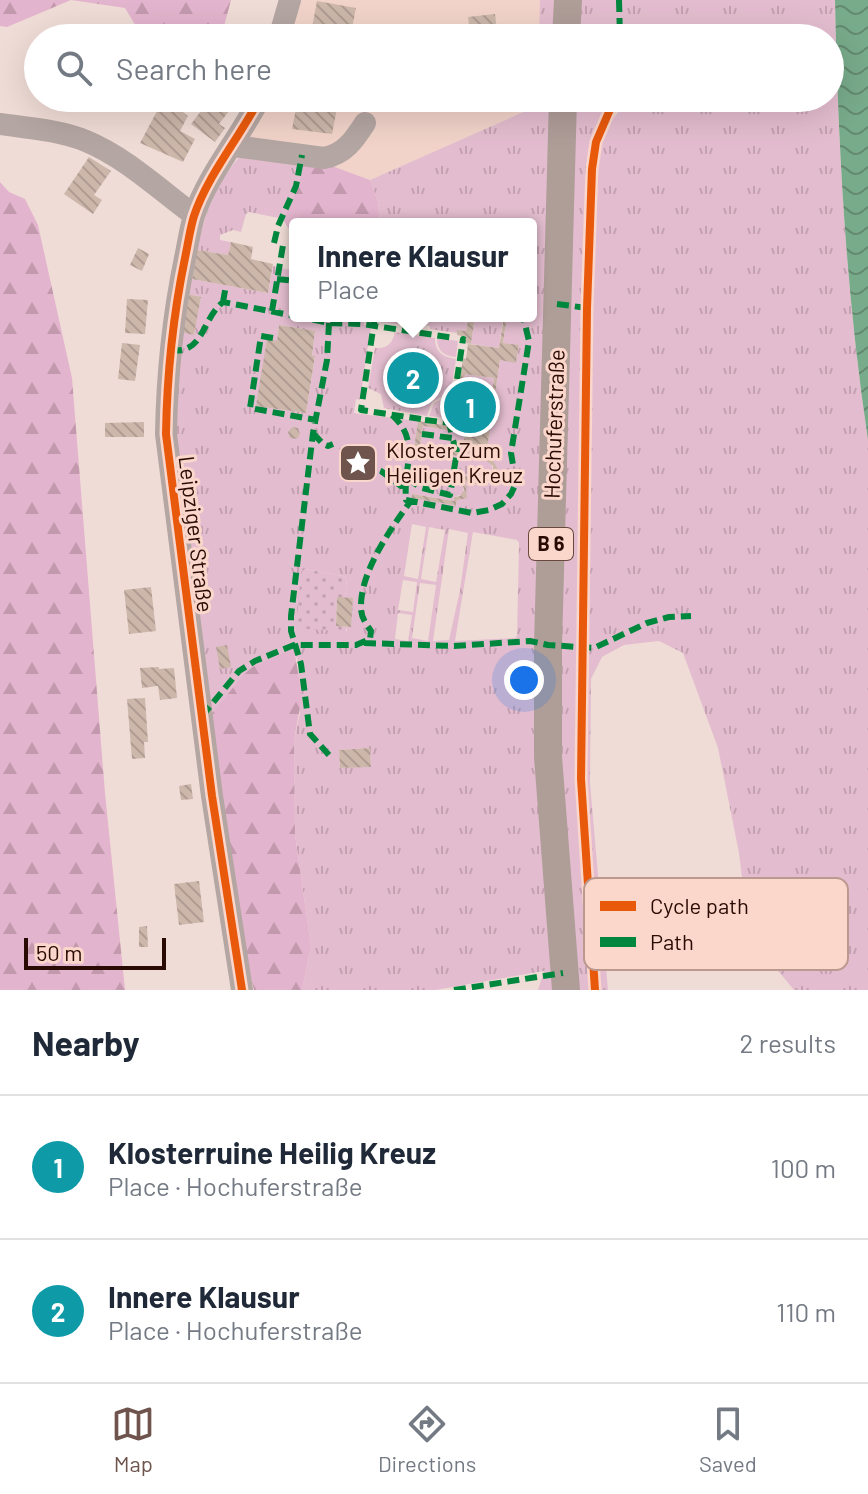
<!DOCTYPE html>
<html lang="en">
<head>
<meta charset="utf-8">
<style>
	:root { --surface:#fff; --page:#f6f6f7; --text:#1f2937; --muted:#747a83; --line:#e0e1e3; --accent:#6f544d }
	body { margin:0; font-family:Barlow,sans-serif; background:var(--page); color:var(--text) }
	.scale { position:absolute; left:24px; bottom:20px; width:142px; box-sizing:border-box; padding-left:8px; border:4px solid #2a0b03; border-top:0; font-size:22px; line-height:28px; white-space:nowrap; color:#2a0b03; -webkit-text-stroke:6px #fad6cb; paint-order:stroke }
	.you { position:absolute; left:524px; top:680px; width:28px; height:28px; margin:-20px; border:6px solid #fff; border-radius:50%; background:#1a73e8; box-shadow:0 0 0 12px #1a73e833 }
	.badge { display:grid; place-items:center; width:52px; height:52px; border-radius:50%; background:var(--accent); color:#fff; font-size:26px; font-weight:700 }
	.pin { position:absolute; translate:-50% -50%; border:4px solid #fff; box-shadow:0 2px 8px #0006 }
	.popup { position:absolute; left:289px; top:218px; width:248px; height:104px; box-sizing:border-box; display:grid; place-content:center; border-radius:8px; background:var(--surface); filter:drop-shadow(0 2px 6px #0005); font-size:26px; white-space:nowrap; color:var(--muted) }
	.popup b { font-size:30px; color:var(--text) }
	.popup::after { content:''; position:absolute; left:50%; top:100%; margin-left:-16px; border:16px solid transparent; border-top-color:var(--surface) }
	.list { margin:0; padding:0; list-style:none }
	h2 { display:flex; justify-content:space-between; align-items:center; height:104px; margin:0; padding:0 32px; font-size:34px }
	h2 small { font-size:26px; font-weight:400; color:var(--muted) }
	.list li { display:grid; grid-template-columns:52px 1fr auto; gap:24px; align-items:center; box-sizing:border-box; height:144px; padding:0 32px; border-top:2px solid var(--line) }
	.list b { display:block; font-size:30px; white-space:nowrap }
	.list p { margin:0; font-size:26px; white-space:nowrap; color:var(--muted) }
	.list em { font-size:26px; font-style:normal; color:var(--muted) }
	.icon { flex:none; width:44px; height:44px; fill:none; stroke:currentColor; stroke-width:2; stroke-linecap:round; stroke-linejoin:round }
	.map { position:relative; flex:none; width:868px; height:990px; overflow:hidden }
	.search { position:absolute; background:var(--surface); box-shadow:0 8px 32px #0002; left:24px; right:24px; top:24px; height:88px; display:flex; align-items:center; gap:20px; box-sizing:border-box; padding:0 28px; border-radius:44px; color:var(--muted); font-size:30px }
	.sheet { height:392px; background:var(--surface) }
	nav { display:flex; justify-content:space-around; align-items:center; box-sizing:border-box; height:112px; border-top:2px solid var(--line); background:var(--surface); font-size:22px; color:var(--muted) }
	nav a { display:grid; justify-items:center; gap:4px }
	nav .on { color:var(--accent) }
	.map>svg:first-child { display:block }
</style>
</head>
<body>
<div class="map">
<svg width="868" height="990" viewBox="0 0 868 990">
	<defs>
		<pattern id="grass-tufts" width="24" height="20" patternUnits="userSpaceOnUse" patternTransform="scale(2)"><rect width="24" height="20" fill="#e3bdcf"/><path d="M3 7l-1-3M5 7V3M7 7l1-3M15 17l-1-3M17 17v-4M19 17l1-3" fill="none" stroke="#c3a1b0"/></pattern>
		<pattern id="forest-firs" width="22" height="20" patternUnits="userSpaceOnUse" patternTransform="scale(2)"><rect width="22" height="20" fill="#e3b4cd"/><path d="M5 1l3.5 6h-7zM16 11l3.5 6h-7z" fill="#c399ae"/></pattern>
		<pattern id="park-dots" width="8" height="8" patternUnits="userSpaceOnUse" patternTransform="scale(2)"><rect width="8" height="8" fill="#e3bdcf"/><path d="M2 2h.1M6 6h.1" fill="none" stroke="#c3a1b0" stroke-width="1.8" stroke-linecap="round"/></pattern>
		<pattern id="water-waves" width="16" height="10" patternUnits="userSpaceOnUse" patternTransform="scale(2)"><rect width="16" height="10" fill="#78ab8a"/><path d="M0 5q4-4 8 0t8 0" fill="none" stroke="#63896f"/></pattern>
		<pattern id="building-back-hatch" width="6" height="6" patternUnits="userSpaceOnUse" patternTransform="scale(2)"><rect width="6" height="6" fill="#cdb7ab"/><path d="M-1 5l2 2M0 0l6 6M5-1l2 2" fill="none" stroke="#b09c92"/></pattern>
	</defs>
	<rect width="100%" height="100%" fill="#f0dcd6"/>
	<path fill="#f1d3c9" d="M301,0H541L539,38H290Z
		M270,98H538L537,106L370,180L324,163L241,155Z"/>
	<path fill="url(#grass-tufts)" fill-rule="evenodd" d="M540,0H835C838,147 846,295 868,440V990H794L749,936L739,853L718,748L683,653L659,641L624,645L602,657L591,679L590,783L608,990H538L544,971L435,990H302L311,946L295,835L294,740L300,713L298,663L294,649L210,716L176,429L180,332L194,334L201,297L187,294L192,279L268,293L273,266L295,271V316H364V325L371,326L360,400L356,399L354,413L418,421L415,449L435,452V456H438V453L490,461L494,472L485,480H480V477L457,475L456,483L463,486V494L454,497V501L412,494L456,505L457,500L465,496L466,492L462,482L486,486L497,472L496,465L486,456L500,360L516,362L519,346L503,343L507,316H531V224H380L378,202L370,180L537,106L538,98H620L614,118L628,98H830V38H539ZM279,325L315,331L312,356L315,357L306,413L281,409L287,342L277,340ZM412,524L426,527L418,579L404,576ZM429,527L445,530L436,582L421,579ZM449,529L468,533L460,590L449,640L433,641ZM473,532L517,540L519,543L517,636L515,638L455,641ZM305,569L347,577L345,598L347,631H336ZM403,580L417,582L413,612L398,610ZM420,583L436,585L428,641L412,638ZM398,613L412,615L408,641L395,639ZM370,748L371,766L340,768L339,750Z
		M241,155L303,161L298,187L283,219L249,212L246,214L241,232L233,230L220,235V240L231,242L228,255L197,250C204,214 217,182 241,155Z
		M381,316H425L468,323L466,331L458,330L457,333L430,329V326L423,325V328L381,322Z
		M475,316L503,318L499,348L471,344Z
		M395,332L435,338C435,352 443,357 456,359L450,396H443L432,402L427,416L384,408L381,394L368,388L375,348C387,349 393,343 395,332Z
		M437,338L458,341L456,357C444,356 437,351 437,338Z
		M465,374L494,378L490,408L461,403Z
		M444,398H450L447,418L429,416L434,403Z
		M423,426L465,433L462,452L420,446Z"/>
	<path fill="url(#forest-firs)" d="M0,0H231L221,38H143L125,8L71,0L7,27L0,26Z
		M303,161L324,163L370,180L378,202L380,224H295V230L288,228L283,219L298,187Z
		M0,182L9,192L25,199L38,225L72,378L105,793L125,990H0Z
		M294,648L302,697L294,740L295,835L311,946L302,990H254L247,963L210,716L244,674L254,666Z"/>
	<path fill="url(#park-dots)" d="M305,569L347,577L345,598H337L336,625L347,627L345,634L341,637L336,631L296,628L301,572Z"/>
	<path fill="url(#water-waves)" d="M835,0H868V440C846,295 838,146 835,0Z"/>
	<path fill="url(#building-back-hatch)" fill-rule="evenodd" d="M317,1L356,8L350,38H310Z
		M495,14L498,38H471L468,17Z
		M54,98H104L103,105L54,102Z
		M164,98L188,116L180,131L195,139L183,162L140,143Z
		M211,98H231L236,102L219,124L225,128L215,142L191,124Z
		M298,98H339L332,134L292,129Z
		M89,157L111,171L94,195L102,200L93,214L64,194Z
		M231,242L253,247L251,259L273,264L268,293L192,279L197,250L228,255Z
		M138,248L149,254L142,271L130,265Z
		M292,256H295V271L289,270Z
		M187,294L201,297L194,335L180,332Z
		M127,299L148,300L145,334L125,333Z
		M469,316H475L471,344L465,343L466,337L457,335V330L466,331Z
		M504,316H507L503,343L519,345L516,363L500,360L486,456H489L496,465L499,473L487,482L486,486L463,482L469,489L466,488L467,498L457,500L455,509L454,505L412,498V494L454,501V497L460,496L464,490L463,486L456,483L457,475L481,477L480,480H485L494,474L493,466L485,460L438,453V456H434L435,452L414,449L418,421L456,427L459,407H456L463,358L466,359L468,344L499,348ZM465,374L494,378L490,408L461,403ZM423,426L465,433L462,452L420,446Z
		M279,325L315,331L312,356H315L306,413L256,406L267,339L277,341Z
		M122,343L140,345L135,381L118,379Z
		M144,422V437H105V423Z
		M292,427L298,428L300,434L297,439L290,438L288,432Z
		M151,587L156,631L129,634L124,590Z
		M337,597L353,598L351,627L336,626Z
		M227,645L231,667L220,669L216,647Z
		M159,667V669L174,668L177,698L160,700L158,686L142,688L140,668Z
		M145,698L148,742H144L145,758L132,759L127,699Z
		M370,748L371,767L340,768L339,750Z
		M191,784L193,799L181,800L179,786Z
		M199,881L204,922L179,925L174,884Z
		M147,926L148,947H139V927Z"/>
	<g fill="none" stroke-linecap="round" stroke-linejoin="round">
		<path stroke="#b4a6a2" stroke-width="22" d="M279,38L290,0
			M0,124C28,128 59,130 86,141C125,157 160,190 194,215
			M234,146L324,158C345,154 354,140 365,123
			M242,990L212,796L166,434C167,374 173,316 185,258C188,244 190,229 194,216C207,176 240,137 260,98"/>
		<path stroke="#af9d98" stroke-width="28" d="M566,38L568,0
			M563,98L548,645V757L566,990"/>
		<path stroke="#00873e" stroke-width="6" stroke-dasharray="12 6" stroke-linecap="butt" d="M619,0L620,38
			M274,243L278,226L296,186L302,155
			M277,279L295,281
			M223,302L226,285
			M557,304L587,308
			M272,311L283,245
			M295,316L329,323L362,324L454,338
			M375,316L361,410L421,419
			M329,323L327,360L313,433L291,616V631L301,664L310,734L329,755
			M273,338L261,336L250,408L316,420
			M170,350C204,355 201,320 223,302L295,316
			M392,415C421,441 403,466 406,500L472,513L489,510L502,504L511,494L516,483L511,453L529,341L523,316
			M425,420L451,423
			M313,433L323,444L328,446L333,444
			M422,434L452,438L450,426L463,339L465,340
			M352,451L360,463L381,471L401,486H406
			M407,479L422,488L450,495L457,451L452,438
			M364,643L454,646L530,641L548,645L594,648L647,623L669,617L691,616
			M202,716L239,671L255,661L294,645H356L370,639L371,631C366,624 361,617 361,608C360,572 390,530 410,502
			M454,990L563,973"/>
		<g stroke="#fad6cb" stroke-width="13">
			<path id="cycleway" d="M242,990L212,796L166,434C167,374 173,316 185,258C188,244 190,229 194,216C207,176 240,137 260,98
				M595,990L581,779L587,308L592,169L596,142L615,98"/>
		</g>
		<use href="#cycleway" stroke="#e8590c" stroke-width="8"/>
	</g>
	<defs>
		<g id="sight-square" transform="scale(2)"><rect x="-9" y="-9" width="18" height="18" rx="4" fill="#6f544d" stroke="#fad6cb"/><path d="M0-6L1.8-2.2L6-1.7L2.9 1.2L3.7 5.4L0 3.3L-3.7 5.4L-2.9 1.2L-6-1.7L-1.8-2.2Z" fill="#fff"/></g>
	</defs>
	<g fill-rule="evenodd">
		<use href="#sight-square" x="358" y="463"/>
	</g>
	<g text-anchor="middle" stroke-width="6" stroke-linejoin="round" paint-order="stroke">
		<rect fill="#fad6cb" stroke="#68483f" stroke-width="2" x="529" y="528" width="44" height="32" rx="6"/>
		<g font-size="20" font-weight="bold" fill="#2a0b03">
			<text x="551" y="551">B 6</text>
		</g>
		<g font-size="22" fill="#2a0b03" stroke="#fad6cb">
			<text transform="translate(554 424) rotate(-88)" y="8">Hochuferstraße</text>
			<text transform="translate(196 534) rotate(83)" y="8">Leipziger Straße</text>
		</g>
		<g font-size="22" fill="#2a0b03" stroke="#fad6cb" text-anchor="start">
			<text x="386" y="458">Kloster Zum<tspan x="386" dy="25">Heiligen Kreuz</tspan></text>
		</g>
	</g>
	<rect x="584" y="878" width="264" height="92" rx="12" fill="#fad6cb" stroke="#bc998f" stroke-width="2"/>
	<rect x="600" y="901" width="36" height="10" fill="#e8590c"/>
	<rect x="600" y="937" width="36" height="10" fill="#00873e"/>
	<g font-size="22" fill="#2a0b03">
		<text x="650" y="914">Cycle path</text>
		<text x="650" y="950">Path</text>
	</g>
</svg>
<div class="scale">50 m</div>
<div class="you"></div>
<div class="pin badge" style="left:470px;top:407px;background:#0f9aa8">1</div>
<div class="pin badge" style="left:413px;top:378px;background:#0f9aa8">2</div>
<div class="popup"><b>Innere Klausur</b>Place</div>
<div class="search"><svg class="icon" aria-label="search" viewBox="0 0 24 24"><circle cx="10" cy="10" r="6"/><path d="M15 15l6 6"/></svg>Search here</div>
</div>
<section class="sheet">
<h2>Nearby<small>2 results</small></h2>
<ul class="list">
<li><span class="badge" style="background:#0f9aa8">1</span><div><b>Klosterruine Heilig Kreuz</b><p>Place · Hochuferstraße</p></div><em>100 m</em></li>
<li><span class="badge" style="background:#0f9aa8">2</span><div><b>Innere Klausur</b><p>Place · Hochuferstraße</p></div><em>110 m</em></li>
</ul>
</section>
<nav>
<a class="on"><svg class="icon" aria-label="map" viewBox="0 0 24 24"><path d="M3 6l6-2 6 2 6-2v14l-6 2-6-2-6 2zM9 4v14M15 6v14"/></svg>Map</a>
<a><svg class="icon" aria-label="directions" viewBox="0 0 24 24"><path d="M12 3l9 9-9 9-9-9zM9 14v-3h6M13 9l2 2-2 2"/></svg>Directions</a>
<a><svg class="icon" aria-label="saved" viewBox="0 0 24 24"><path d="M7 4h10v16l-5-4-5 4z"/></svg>Saved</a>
</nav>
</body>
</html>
